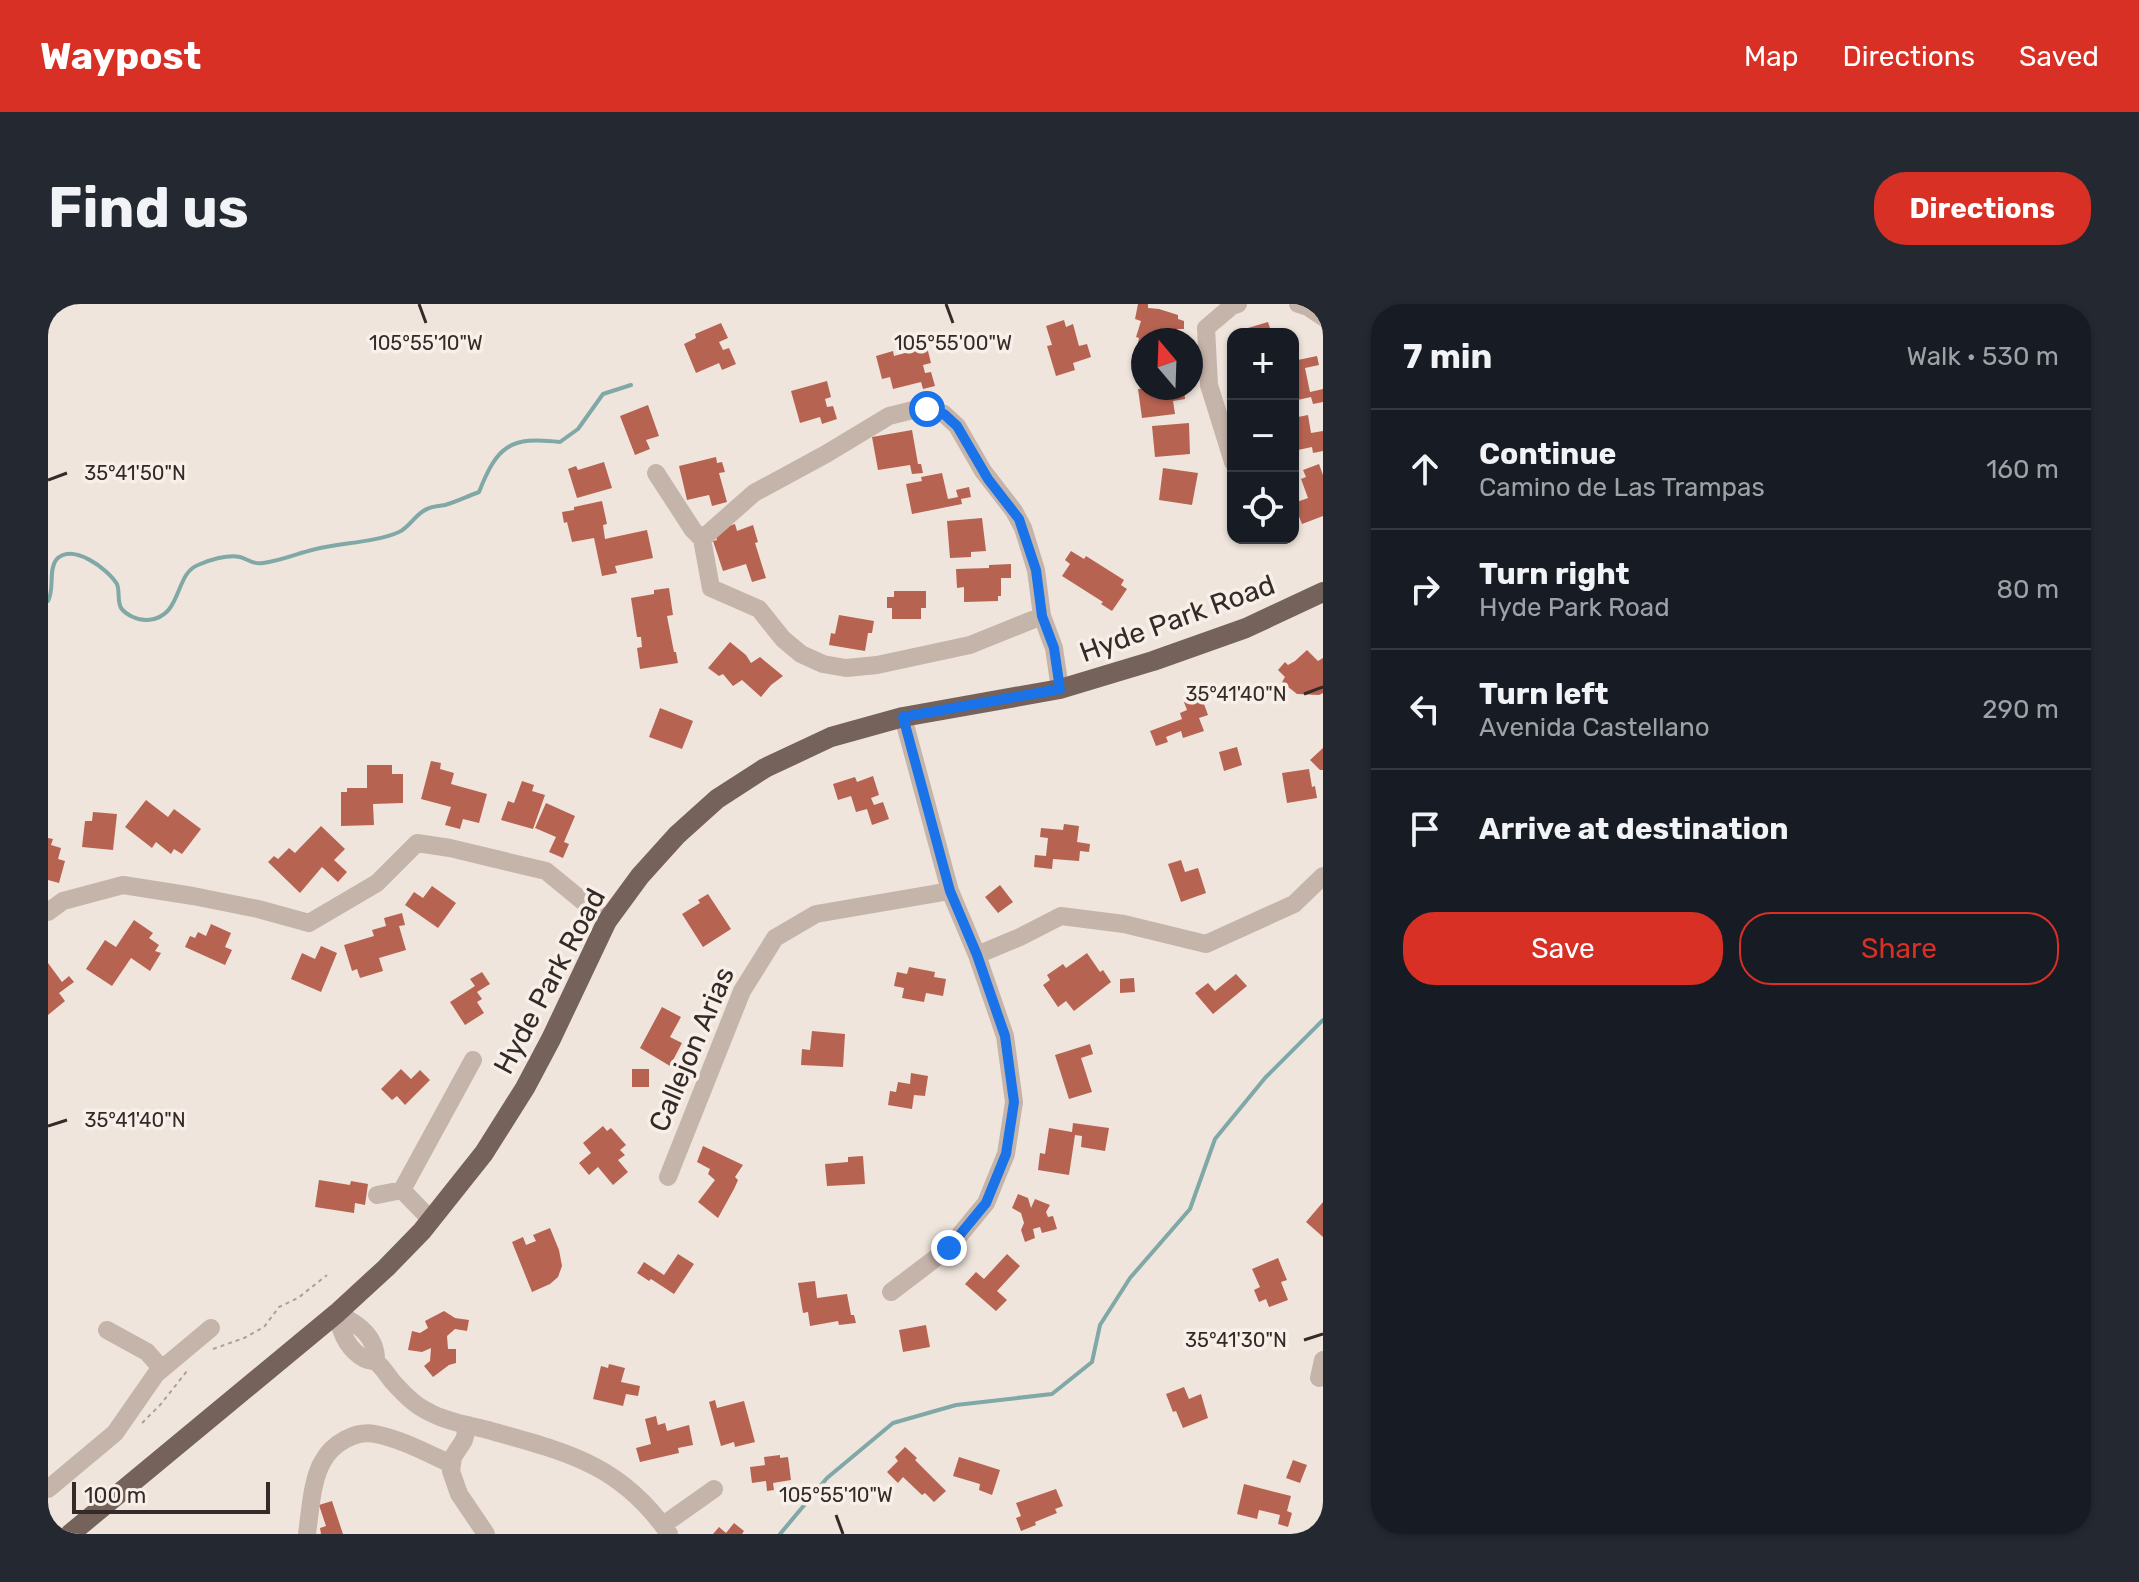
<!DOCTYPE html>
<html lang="en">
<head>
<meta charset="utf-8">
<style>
	:root { --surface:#171b24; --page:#242831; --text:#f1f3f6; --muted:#9ea1a6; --line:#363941; --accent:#d93025 }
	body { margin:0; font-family:Rubik,sans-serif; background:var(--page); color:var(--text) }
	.controls { position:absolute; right:24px; top:24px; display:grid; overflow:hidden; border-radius:16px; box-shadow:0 2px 6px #0004 }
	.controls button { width:72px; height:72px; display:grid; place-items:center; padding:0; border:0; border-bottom:2px solid var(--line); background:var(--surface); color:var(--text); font:40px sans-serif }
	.compass { position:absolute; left:1083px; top:24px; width:72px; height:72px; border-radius:50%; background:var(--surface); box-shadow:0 2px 6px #0004; rotate:341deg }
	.scale { position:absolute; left:24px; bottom:20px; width:198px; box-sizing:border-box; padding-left:8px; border:4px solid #342b28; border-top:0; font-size:22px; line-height:28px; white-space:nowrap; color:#342b28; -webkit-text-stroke:6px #f7efe8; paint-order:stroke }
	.stop { position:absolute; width:24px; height:24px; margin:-18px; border:6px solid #1a73e8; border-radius:50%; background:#fff }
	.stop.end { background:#1a73e8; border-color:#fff; box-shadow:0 2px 8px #0008 }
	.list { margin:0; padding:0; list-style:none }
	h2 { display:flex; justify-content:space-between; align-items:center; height:104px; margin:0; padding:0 32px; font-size:34px }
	h2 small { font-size:26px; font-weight:400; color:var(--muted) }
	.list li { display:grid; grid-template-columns:52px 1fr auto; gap:24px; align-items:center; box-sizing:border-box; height:120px; padding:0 32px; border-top:2px solid var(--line) }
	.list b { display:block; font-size:30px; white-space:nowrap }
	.list p { margin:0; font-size:26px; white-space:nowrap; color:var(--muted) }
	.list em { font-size:26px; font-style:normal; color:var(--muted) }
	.actions { display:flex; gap:16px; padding:24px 32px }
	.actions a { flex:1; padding:18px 0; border:2px solid var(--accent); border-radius:32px; text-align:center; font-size:28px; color:var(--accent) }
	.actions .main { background:var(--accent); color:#fff }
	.icon { flex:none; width:44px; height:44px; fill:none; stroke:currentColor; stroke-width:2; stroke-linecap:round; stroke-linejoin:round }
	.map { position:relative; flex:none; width:1275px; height:1230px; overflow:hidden; border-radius:32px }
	header { display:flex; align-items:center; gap:48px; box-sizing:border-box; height:112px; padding:0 40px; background:var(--accent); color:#fff }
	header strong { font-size:38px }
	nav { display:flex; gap:44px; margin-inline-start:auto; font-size:28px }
	.intro { display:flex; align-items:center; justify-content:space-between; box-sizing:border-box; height:192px; padding:0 48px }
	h1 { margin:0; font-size:56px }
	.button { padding:20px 36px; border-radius:32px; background:var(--accent); color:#fff; font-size:28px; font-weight:700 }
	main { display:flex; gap:48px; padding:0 48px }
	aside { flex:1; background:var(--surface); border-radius:32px; box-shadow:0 2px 6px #0004 }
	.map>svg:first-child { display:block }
</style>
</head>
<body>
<header>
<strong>Waypost</strong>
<nav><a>Map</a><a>Directions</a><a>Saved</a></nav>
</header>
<div class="intro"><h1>Find us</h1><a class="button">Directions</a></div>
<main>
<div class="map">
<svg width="1275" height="1230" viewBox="0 0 1275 1230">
	<rect width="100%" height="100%" fill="#efe5dc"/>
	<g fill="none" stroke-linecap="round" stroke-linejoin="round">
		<path stroke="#7fa8a7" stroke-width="4" d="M0,297C7,284 0,267 8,256C24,238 60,265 69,280C72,288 69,296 73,304C78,311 91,317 100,316C135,313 126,270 150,261C161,256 180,250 192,253C200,255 205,261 215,259C233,257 250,249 268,245C292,239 329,238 351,228C362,223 368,209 379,205C384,202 391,202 397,201C408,198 420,192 431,188C449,142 462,132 512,138L530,125L555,90L583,81
			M732,1230L779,1174L845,1119L908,1101L1004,1090L1044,1058L1052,1021L1082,974L1142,905L1167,835L1217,774L1275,716"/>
	</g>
	<path fill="#b76352" d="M1090,0H1100V4L1111,5L1130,11V15L1136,17V25H1126V36H1095V53L1088,50L1091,34L1088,33L1093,17L1087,15Z
		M1016,16L1018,23L1025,20L1031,42L1039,40L1043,53L1025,59L1027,66L1008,72L999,42L1004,41L998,22Z
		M1220,18L1224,30H1194L1193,26Z
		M673,19L680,34L671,38L675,46L681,44L688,60L674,66L671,59L648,69L636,40L648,34L647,30Z
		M879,43L883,59L875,61L877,69L883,68L887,82L875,85L873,78L845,85L842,73L834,75L828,52L845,47L846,52Z
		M1269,52L1271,61L1257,64L1262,88L1275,85V98L1265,100L1263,93L1245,97V57Z
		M779,77L783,93L777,95L779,103L785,102L789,115L774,120L772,113L752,119L743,87Z
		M1099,84H1136L1137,95L1125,97L1127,110L1094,114L1090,85Z
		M600,101L611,132L598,136L602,145L587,151L572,112Z
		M1260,111L1263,129L1275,127V147L1265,149L1264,143L1245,147V114Z
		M1141,119L1142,150L1107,153L1104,122Z
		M864,126L870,160H873L875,169L864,170L862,161L830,166L824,133Z
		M668,153L669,159L674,158L677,168L671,169L679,198L664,202L661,191L639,196L631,162Z
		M556,158L564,184L529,194L520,165L528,162L530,166Z
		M1271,160L1275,171V212L1254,220L1246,199L1260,194L1253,175L1258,173L1255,166Z
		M1115,164L1150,169L1144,201L1111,196Z
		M894,169L900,195L910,193L908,186L921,183L923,193L913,195L914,200L864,210L858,180L874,177L873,173Z
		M554,197L559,220L555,221L557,235L599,226L605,254L567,262L569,269L554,272L546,234L524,238L519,218L516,219L514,208L526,206V203Z
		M934,214L938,247L923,248V253L902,254L899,217Z
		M687,220L689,227L705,221L710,238L707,239L718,274L704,278L698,260L675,267L665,237L669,236L666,227Z
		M1023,247L1036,255L1038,252L1076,276L1073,281L1079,285L1064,307L1053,300L1055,298L1014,272L1022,260L1017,256Z
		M963,260V274H953V292H950V297L916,298V283L909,284L908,265L941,264V261Z
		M621,284L625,311L619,312L626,348H628L630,359L592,365L589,344L594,343L593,333H589L583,294L606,290V286Z
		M846,287H878V304H873V315H844V304H839V293H846Z
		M791,311L826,317L824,329H820L817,347L781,341L783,329L787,330Z
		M682,338L698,351L703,359L712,353L735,372L723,381L713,393L694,376L685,382L675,370L671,372L660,364Z
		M1259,346L1270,357L1275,354V389L1271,391L1249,390L1234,378L1237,373L1230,366L1237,358L1240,361L1247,357Z
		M1153,392L1160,411L1151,414L1156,427L1135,434L1133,427L1118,433L1120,438L1108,442L1102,427L1134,415L1132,409L1139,406L1136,398Z
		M612,404L645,417L634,445L601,433Z
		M1189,443L1194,461L1176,467L1171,448Z
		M1275,444V466H1272L1262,456Z
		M383,457L393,459L392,465L406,469L403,480L439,490L431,519L415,515L412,525L397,521L403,503L373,495Z
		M319,461H344V470H355V499L325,500L326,521L293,522V488H299V484H319Z
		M1261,465L1264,483L1267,482L1269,494L1239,499L1234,469Z
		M825,472L831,491L823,494L826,501L835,498L841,515L824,521L819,505L808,508L803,492L790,496L785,480L807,473L809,478Z
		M474,477L486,481L484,487L497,491L485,525L453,516L460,497L466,499Z
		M98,496L120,513L126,505L153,525L134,550L126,545L123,550L108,538L104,544L77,523Z
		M498,499L527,512L516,538L521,540L515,554L501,548L508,533L487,524Z
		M45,508L69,510L65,546L34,543L37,517H44Z
		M1016,520L1031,522L1029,538L1042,540L1041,548L1032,547L1031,557L1005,555L1004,565L986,563L987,551L998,552L1000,534L992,533L993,524L1015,526Z
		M273,522L297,545L286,556L299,568L290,578L274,563L252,589L220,558L226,552L230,555L241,544L247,549Z
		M0,534L5,535L3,541L13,544L10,555L17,557L11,579L0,576Z
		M1133,556L1137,568L1150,564L1158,589L1133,598L1120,560Z
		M952,581L965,598L950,609L937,593Z
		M384,582L408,599L390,624L357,601L366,588L375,594Z
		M660,590L683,625L655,643L634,610L652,599L650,596Z
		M354,609L357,621L351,622L358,646L331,654L335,667L312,674L309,665L304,667L296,641L326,632L324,626L338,622L336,614Z
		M86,616L105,629L101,634L111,641L107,647L113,649L102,667L83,654L64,682L38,665L57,636L68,643Z
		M163,620L183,629L177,643L184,646L177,661L137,643L142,632L147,634L150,628L158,632Z
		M273,642L289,649L273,688L243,675L254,649L267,655Z
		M1039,649L1052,668L1055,666L1063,678L1026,707L1018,697L1010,703L995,681L1002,676L999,671L1015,660L1018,664Z
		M0,659L14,678L21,672L26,678L11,689L17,697L0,711Z
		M861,663L887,668L886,673L898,675L895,692L878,689L876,698L854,694L856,684L846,682L849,668L859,670Z
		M434,668L442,680L429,688L434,695L429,698L436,709L417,721L402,698L427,682L422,675Z
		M1188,670L1199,682L1165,710L1147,689L1160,679L1167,687Z
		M1086,674L1087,688L1072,689V675Z
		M614,703L633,713L622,733L634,739L622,762L592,744Z
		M764,727L797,730L795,763L753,761L754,745L762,746Z
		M1042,740L1045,750L1033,754L1044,788L1021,795L1007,751Z
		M353,765L363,775L372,766L382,776L357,801L349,792L344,796L333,785Z
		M584,765H601V783H584Z
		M863,769L880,772L877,792L866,791L864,805L840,801L842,787L848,788L850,778L862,780Z
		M1025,819L1061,824L1057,847L1033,843L1034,832L1027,831L1021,871L990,866L992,849L997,850L1001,824L1024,828Z
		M555,822L559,827L563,824L578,841L572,846L577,851L570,856L580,868L565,881L550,863L541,871L531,859L543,849L535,839Z
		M655,842L695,861L687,873L690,876L686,885L670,914L650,898L667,876L660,870L662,865L649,858Z
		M815,852L817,880L779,882L777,860L800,858V853Z
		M271,876L302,881L303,877L320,880L317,901L307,899L306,909L267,903Z
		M970,890L980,894L983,904L987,895L1002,901L998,908L1000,913L1005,912L1009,925L994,929L992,923L985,925L987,934L977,938L973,926L976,919L973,909L964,904Z
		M1275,898V933L1258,918Z
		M502,924L511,946L514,962L510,973L502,980L484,988L464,938L475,933L478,941L488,937L485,931Z
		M630,950L646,960L626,990L603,975L601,977L589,969L596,958L616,971Z
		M959,950L972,962L949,987L959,996L948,1007L917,980L928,968L936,975Z
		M1230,954L1239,976L1233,978L1240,996L1221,1003L1218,995L1211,998L1206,986L1212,983L1204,965Z
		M767,977L769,994L799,990L803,1011H806L808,1019L791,1021L790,1017L762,1022L760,1008L755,1009L750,979Z
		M396,1007L407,1014L421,1016L419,1027L407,1025L399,1032L400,1045H408V1059L401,1061L385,1073L376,1062L382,1057L383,1044L374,1048L360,1046L364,1027L372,1029L380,1024L377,1017Z
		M878,1021L882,1043L855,1048L851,1026Z
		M561,1060L577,1064L573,1078L592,1082L590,1092L578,1090L575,1102L545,1095L553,1062L560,1064Z
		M1136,1083L1141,1095L1153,1090L1160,1114L1135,1124L1128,1107L1125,1108L1118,1090Z
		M667,1096L669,1104L696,1097L707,1138L687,1143L686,1138L673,1142L661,1098Z
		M608,1112L610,1121L617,1119L619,1127L641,1121L645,1141L630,1144L631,1149L592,1158L588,1144L603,1140L597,1115Z
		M857,1143L869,1154L867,1156L898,1187L886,1198L877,1189L874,1191L855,1173L850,1179L839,1168L850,1157L847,1153Z
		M732,1151V1154L740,1153L743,1176L725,1179L726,1186L719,1187L718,1177L704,1179L702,1163L717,1161L716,1153Z
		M911,1153L952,1166L944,1191L931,1186L932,1180L905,1172Z
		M1245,1156L1259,1161L1252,1179L1238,1174Z
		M1196,1180L1243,1192L1239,1207L1244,1209L1240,1223L1230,1220L1232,1211L1211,1206L1209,1215L1189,1210Z
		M1008,1185L1015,1202L1007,1205L1009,1209L987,1218L988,1221L973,1227L968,1214L973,1212L968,1199Z
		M284,1197L295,1230H273L272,1224L278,1222L271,1201Z
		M686,1219L696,1227L694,1230H665L671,1223L678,1229Z"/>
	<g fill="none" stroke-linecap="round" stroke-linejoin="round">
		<path stroke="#b19f94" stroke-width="2" stroke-dasharray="4 4" stroke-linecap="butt" d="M165,1045L196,1034L216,1023L231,1003L250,994L279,971
			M94,1119L113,1100L139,1067"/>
		<path stroke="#c5b4aa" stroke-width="18" d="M1250,0L1260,3L1275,13
			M1185,158L1161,81L1158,24L1184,2L1190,0
			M608,169L645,226L654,235L663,284L711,305L735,335L753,350L775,360L798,364L829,361L922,341L994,312
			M654,235L706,189L778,150L841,112L869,105H879L896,110L909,122L935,167L966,207L975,224L988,266L994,312L1006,344L1012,385
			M0,608L15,597L75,581L145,592L210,605L261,619L329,579L369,539L402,544L498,567L559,617
			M929,651L972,633L1013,612L1076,620L1158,640L1246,600L1275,572
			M620,873L694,687L727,634L768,610L902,587
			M354,886L383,916
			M329,891L354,886L425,756
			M843,988L901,944L938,899L958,850L966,798L957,732L929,651L902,587L855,413
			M289,1009C292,1027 300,1046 317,1055C320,1057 325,1056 328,1058C334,1062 340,1072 344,1077C355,1089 366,1101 381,1108C399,1118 421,1121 440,1126C517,1148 572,1159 621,1230
			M289,1009C310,1020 329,1032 328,1058
			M59,1026L99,1048L114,1065
			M1271,1074L1275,1056
			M420,1121L416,1136L405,1153L403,1167L411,1190L438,1230
			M0,1185L67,1129L108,1070L163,1024
			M615,1221L666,1185
			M259,1230C262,1209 264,1174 275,1157C284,1140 307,1126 327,1130C353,1135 379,1149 403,1160"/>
		<path stroke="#74625b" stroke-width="20" d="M22,1230L289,1009L338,964L374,927L436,849L477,784L503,735L559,617L592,572L629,531L669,495L717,464L783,433L855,413L1012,385L1105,357L1198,324L1275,288"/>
	</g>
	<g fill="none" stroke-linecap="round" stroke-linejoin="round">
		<path stroke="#1a73e8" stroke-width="10" d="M879,105L896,110L909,122L940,175L971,215L988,266L994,312L1006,344L1012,385L855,413L902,587L929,651L957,732L966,798L958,850L938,899L901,944"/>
	</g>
	<path fill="none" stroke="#342b28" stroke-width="3" d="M371,0L378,19M898,0L905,19M0,176L19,169M1256,390L1275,383M0,822L19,816M1256,1036L1275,1030M788,1211L795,1230"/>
	<g text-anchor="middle" stroke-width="7" stroke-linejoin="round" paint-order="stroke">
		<g font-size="28" fill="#342b28" stroke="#f7efe8">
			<text transform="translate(1129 314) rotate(-20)" y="10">Hyde Park Road</text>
			<text transform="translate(501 677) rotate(-62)" y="10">Hyde Park Road</text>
			<text transform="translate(643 745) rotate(-67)" y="10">Callejon Arias</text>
		</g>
	</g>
	<g font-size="20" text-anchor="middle" fill="#342b28" stroke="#f7efe8" stroke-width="7" stroke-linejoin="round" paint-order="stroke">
		<text x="378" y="46">105°55'10"W</text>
		<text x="905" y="46">105°55'00"W</text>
		<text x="87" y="176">35°41'50"N</text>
		<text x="1188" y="397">35°41'40"N</text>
		<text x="87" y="823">35°41'40"N</text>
		<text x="1188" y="1043">35°41'30"N</text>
		<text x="788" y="1198">105°55'10"W</text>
	</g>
</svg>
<div class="controls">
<button>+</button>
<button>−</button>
<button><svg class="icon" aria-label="locate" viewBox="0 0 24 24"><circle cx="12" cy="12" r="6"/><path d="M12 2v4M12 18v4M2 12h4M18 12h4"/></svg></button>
</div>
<svg class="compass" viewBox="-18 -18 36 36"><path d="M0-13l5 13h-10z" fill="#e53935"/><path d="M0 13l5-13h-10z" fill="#9ea1a6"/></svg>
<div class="scale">100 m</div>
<div class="stop" style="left:879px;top:105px"></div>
<div class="stop end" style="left:901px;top:944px"></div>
</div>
<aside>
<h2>7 min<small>Walk · 530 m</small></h2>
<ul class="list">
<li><svg class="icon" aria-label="ahead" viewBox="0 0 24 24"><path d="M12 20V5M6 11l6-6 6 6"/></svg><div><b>Continue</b><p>Camino de Las Trampas</p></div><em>160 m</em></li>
<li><svg class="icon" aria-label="right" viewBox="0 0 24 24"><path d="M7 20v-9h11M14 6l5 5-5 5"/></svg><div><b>Turn right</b><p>Hyde Park Road</p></div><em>80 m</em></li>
<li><svg class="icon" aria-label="left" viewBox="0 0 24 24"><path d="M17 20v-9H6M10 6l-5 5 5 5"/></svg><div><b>Turn left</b><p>Avenida Castellano</p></div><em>290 m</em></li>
<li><svg class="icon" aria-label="arrive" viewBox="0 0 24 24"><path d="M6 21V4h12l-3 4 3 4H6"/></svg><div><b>Arrive at destination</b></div></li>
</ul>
<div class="actions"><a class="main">Save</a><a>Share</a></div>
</aside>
</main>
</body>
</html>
